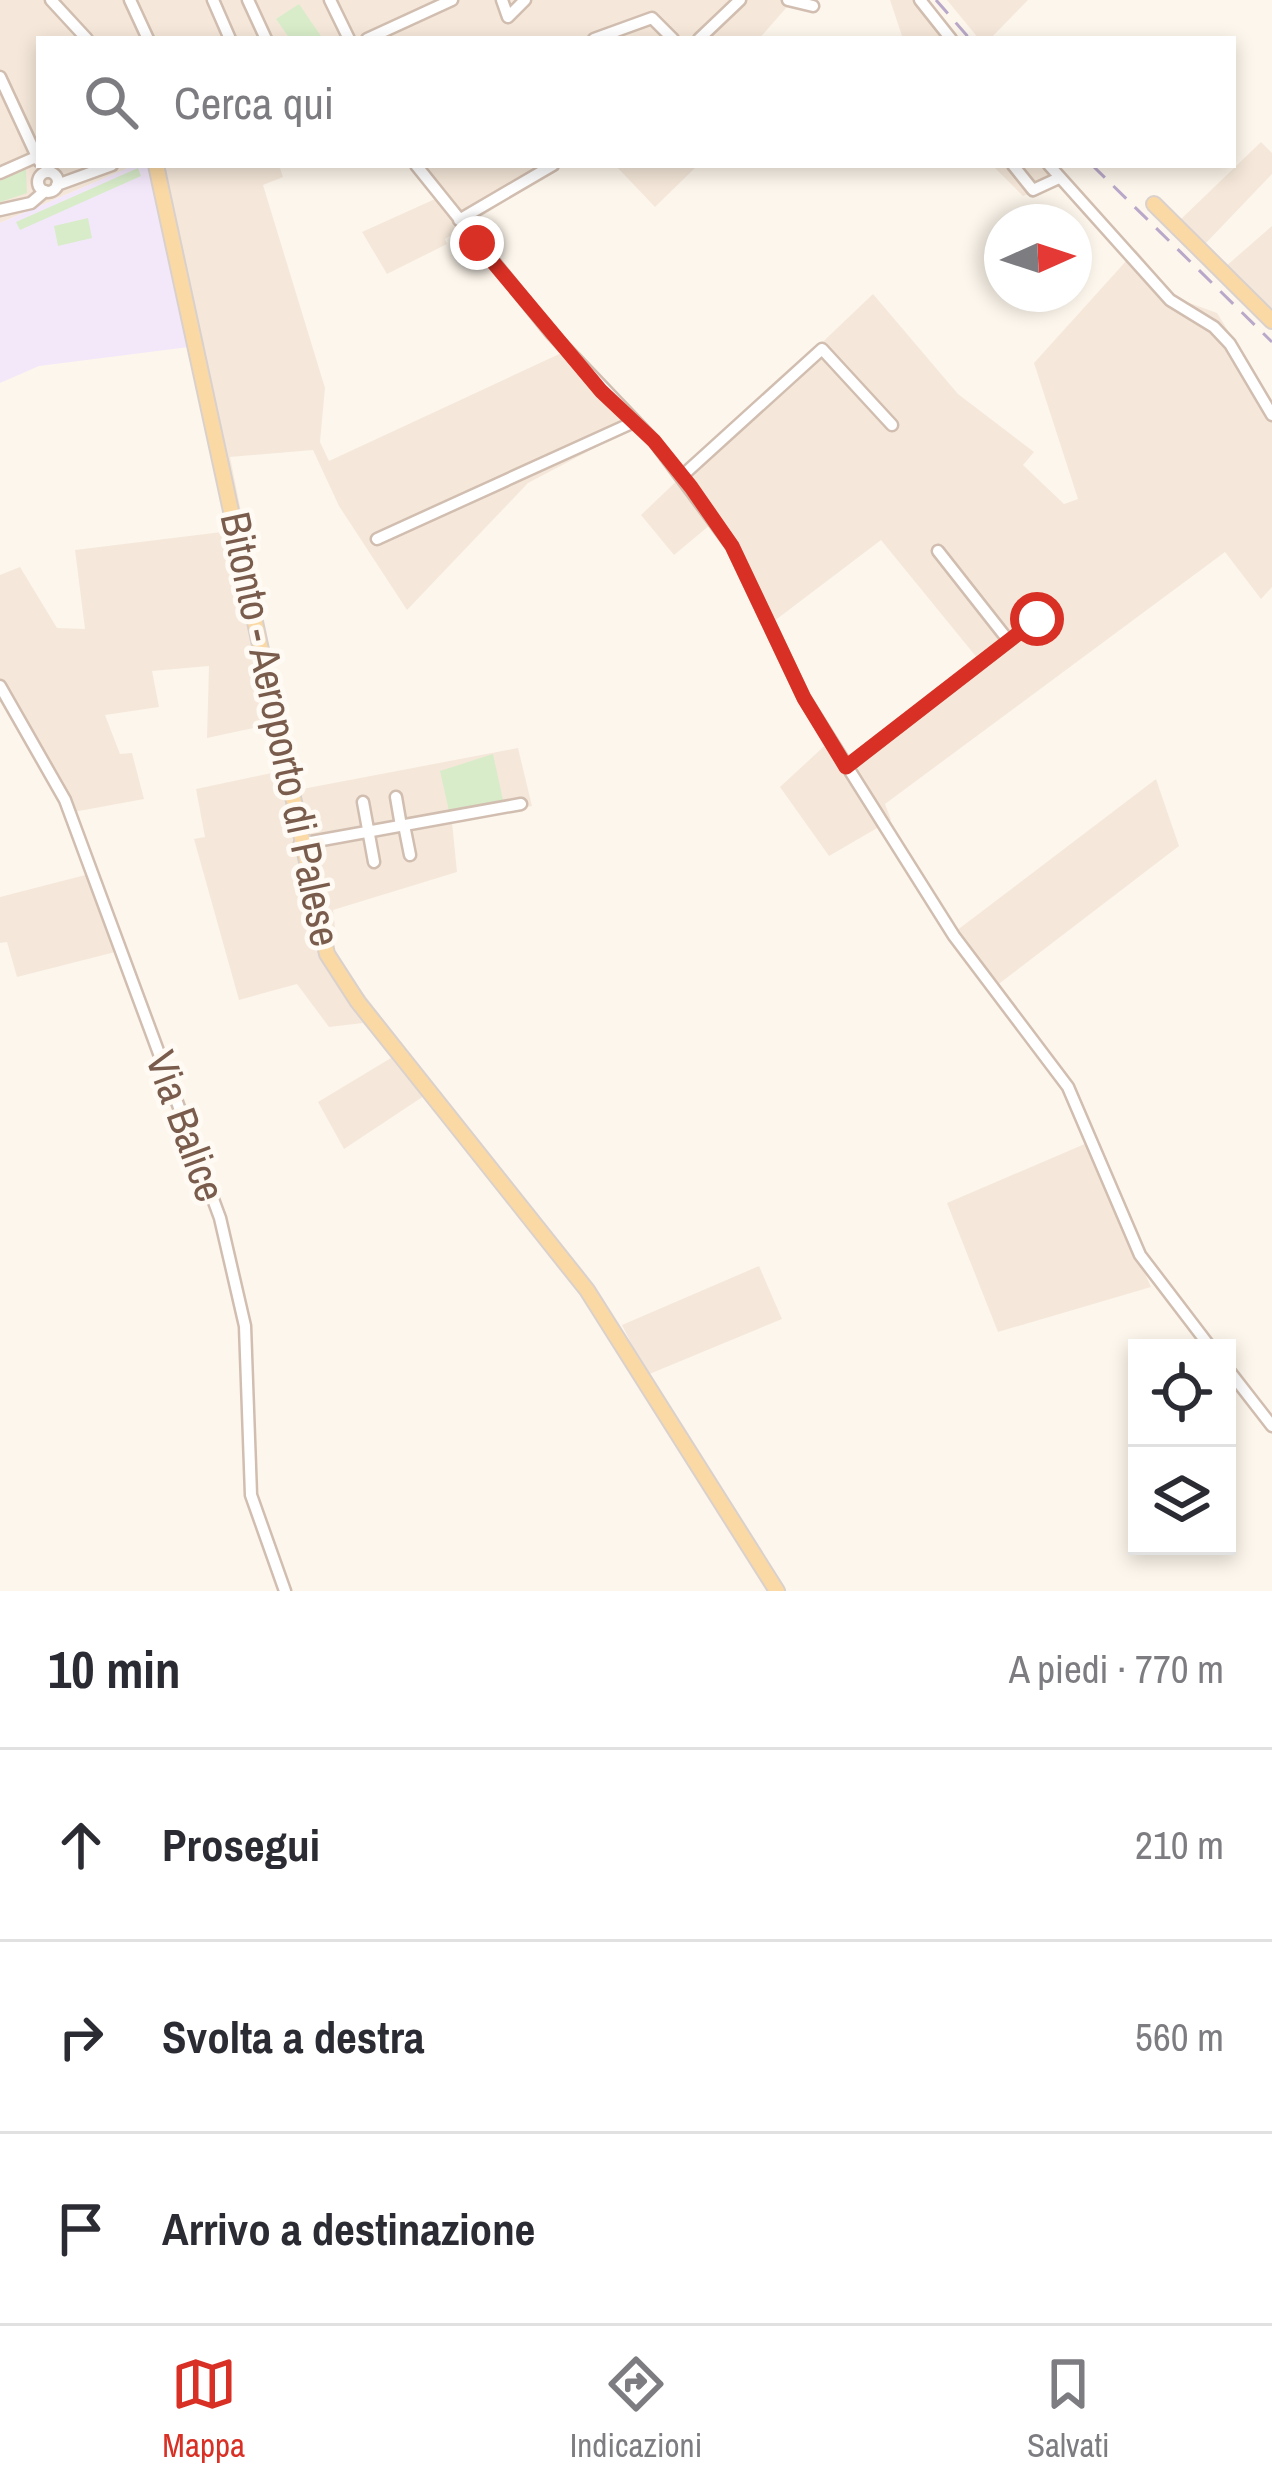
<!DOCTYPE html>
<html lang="it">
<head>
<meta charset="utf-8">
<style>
	:root { --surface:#fff; --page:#f7f7f7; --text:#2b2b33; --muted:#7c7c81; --line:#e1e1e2; --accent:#d93025 }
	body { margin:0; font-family:"Archivo Narrow",sans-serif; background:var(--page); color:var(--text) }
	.controls { position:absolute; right:36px; bottom:36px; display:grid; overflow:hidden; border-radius:0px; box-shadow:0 6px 18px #0003 }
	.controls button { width:108px; height:108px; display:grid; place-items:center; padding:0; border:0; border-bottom:3px solid var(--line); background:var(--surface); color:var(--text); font:60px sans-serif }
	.compass { position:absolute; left:984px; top:204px; width:108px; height:108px; border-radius:50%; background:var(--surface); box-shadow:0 6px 18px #0003; rotate:87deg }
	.stop { position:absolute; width:36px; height:36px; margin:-27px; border:9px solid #d93025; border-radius:50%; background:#fff }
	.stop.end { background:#d93025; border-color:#fff; box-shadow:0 3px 12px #0008 }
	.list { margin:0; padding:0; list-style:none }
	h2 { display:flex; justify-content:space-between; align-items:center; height:156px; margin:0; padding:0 48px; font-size:51px }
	h2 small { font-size:39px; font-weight:400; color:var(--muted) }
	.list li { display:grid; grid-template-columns:78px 1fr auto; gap:36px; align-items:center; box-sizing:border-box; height:192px; padding:0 48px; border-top:3px solid var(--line) }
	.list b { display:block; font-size:45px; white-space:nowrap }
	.list em { font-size:39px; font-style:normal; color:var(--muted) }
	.icon { flex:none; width:66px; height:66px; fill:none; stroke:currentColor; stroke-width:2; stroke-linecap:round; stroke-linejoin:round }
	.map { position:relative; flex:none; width:1272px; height:1591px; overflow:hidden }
	.search { position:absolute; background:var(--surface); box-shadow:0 6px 18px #0003; left:36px; right:36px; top:36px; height:132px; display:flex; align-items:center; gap:30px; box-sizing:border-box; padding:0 42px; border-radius:0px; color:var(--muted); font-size:45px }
	.sheet { height:732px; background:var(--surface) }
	nav { display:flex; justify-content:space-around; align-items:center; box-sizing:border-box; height:168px; border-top:3px solid var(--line); background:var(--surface); font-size:33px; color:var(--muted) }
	nav a { display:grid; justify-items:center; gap:6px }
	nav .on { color:var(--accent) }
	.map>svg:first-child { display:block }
</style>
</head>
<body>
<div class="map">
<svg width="1272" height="1591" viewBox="0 0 1272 1591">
	<rect width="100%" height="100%" fill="#fdf6ec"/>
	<path fill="#f5e8da" d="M0,0H793L759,39H39V165H135L0,223Z
		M890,0H923L959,39H903Z
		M947,0H1028L990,39H979Z
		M1261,142L1272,153V174L1204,245L1179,221Z
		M148,165H279L283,177L263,185L325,388L320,442L329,461L570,349L642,423L528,483L407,610L339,506L313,450L230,457L297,790L518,748L532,806L452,822L457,872L333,910L335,927L327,930L340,963L436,1088L344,1149L318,1102L391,1058L363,1023L329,1027L297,984L239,1000L194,839L205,837L196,789L281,771L272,724L207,738L209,666L152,671L159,707L105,715L120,754L132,753L144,799L68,813L0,692V575L20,567L57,628L85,629L75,550L230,531Z
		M410,165H564L445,239L447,244L387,274L362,232L435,199Z
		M615,165H698L655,207Z
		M992,165H1055L1069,180L1023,196Z
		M1272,226V313L1225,267Z
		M1136,250L1176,298L1217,313L1272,401V587L1261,599L1225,552L885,804L891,820L829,856L780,787L833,738L847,761L978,659L881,540L765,628L730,550L710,525L674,555L641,515L873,294L958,394L1034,452L1023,465L1064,504L1078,499L1034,363Z
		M1156,779L1179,846L996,986L956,931Z
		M97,872L127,949L17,977L7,942L0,943V897Z
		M1087,1143L1151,1287L998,1332L947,1203Z
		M759,1266L782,1319L647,1375L622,1325Z"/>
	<path fill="#f3e8fa" d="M135,165H148L189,347L39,366L0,383V223Z"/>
	<path fill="#d8ecc9" d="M299,4L323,39H290L276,19Z
		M138,168L141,176L20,230L16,222Z
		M26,169L27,193L0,202V181Z
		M88,218L92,238L58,246L54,226Z
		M493,754L503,800L449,811L440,771Z"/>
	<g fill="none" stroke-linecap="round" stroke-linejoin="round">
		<g stroke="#d1beb0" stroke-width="15">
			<path id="minor" d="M51,0L87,39
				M130,0L148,39
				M213,0L230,39
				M248,0L266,39
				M330,0L349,39
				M502,0L508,17L525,0
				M788,0L813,6
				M920,0L951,39
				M367,39L452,0
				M594,39L652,18L673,39
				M699,39L740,0
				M0,77L39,161
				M416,165L551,333L654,441L732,546L804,698L954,936L1068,1087L1140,1255L1211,1348
				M1013,165L1033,190L1059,178
				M1049,165L1170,300L1214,327L1230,344L1272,415
				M38 182a10 10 0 1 1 20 0a10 10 0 1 1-20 0Z
				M0,173L36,157
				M57,185L112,165
				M0,210L31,203L45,191
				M459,220L553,165
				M682,476L822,349L892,425
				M377,539L634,422
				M938,551L1008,640
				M0,686L65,800L220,1218L245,1326L251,1495L285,1591
				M846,767L1037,619
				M396,797L401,826
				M363,802L374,862
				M404,825L410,855
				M300,844L521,804
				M1227,1368L1272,1426"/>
		</g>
		<g stroke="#dad1cd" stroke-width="18">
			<path id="major" d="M156,165L327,954L358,1002L587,1290L777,1591
				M1154,204L1272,321"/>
		</g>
		<use href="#minor" stroke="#fff" stroke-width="10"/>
		<use href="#major" stroke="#fbd9a5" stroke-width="14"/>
		<path stroke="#b9a8c9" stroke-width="3" stroke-dasharray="18 12" stroke-linecap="butt" d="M936,0L970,39
			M1092,165L1272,342"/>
	</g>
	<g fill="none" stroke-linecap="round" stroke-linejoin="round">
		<path stroke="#d93025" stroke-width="15" d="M477,243L601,391L654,441L691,487L732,546L804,698L846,767L1037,619"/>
	</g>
	<g text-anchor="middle" stroke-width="10" stroke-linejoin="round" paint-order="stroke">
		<g font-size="42" fill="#7a5c4d" stroke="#fffaf3">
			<text transform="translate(281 729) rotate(78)" y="15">Bitonto - Aeroporto di Palese</text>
			<text transform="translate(186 1126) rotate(70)" y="15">Via Balice</text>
		</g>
	</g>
</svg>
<div class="controls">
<button><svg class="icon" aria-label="locate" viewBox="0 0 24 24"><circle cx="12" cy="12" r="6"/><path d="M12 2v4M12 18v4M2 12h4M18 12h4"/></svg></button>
<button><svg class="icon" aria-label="layers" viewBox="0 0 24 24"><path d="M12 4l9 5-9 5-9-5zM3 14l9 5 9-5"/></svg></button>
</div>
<svg class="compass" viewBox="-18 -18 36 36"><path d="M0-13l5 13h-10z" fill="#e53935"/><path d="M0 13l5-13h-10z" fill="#7c7c81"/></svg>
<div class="stop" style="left:1037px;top:619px"></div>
<div class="stop end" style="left:477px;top:243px"></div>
<div class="search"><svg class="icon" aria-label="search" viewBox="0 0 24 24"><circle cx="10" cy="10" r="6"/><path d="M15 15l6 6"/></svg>Cerca qui</div>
</div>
<section class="sheet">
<h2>10 min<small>A piedi · 770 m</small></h2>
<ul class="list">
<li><svg class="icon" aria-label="ahead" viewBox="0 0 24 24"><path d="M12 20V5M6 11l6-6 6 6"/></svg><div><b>Prosegui</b></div><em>210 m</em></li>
<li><svg class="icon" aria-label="right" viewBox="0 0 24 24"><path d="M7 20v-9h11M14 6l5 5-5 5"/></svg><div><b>Svolta a destra</b></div><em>560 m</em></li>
<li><svg class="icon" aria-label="arrive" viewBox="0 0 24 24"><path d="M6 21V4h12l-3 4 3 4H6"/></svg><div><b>Arrivo a destinazione</b></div></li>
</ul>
</section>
<nav>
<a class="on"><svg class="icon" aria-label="map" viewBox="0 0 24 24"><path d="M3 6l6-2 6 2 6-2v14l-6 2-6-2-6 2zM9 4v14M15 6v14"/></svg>Mappa</a>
<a><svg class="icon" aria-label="directions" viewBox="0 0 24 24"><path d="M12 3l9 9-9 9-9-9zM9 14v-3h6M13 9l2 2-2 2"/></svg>Indicazioni</a>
<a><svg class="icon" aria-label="saved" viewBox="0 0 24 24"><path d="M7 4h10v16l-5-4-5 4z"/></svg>Salvati</a>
</nav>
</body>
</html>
